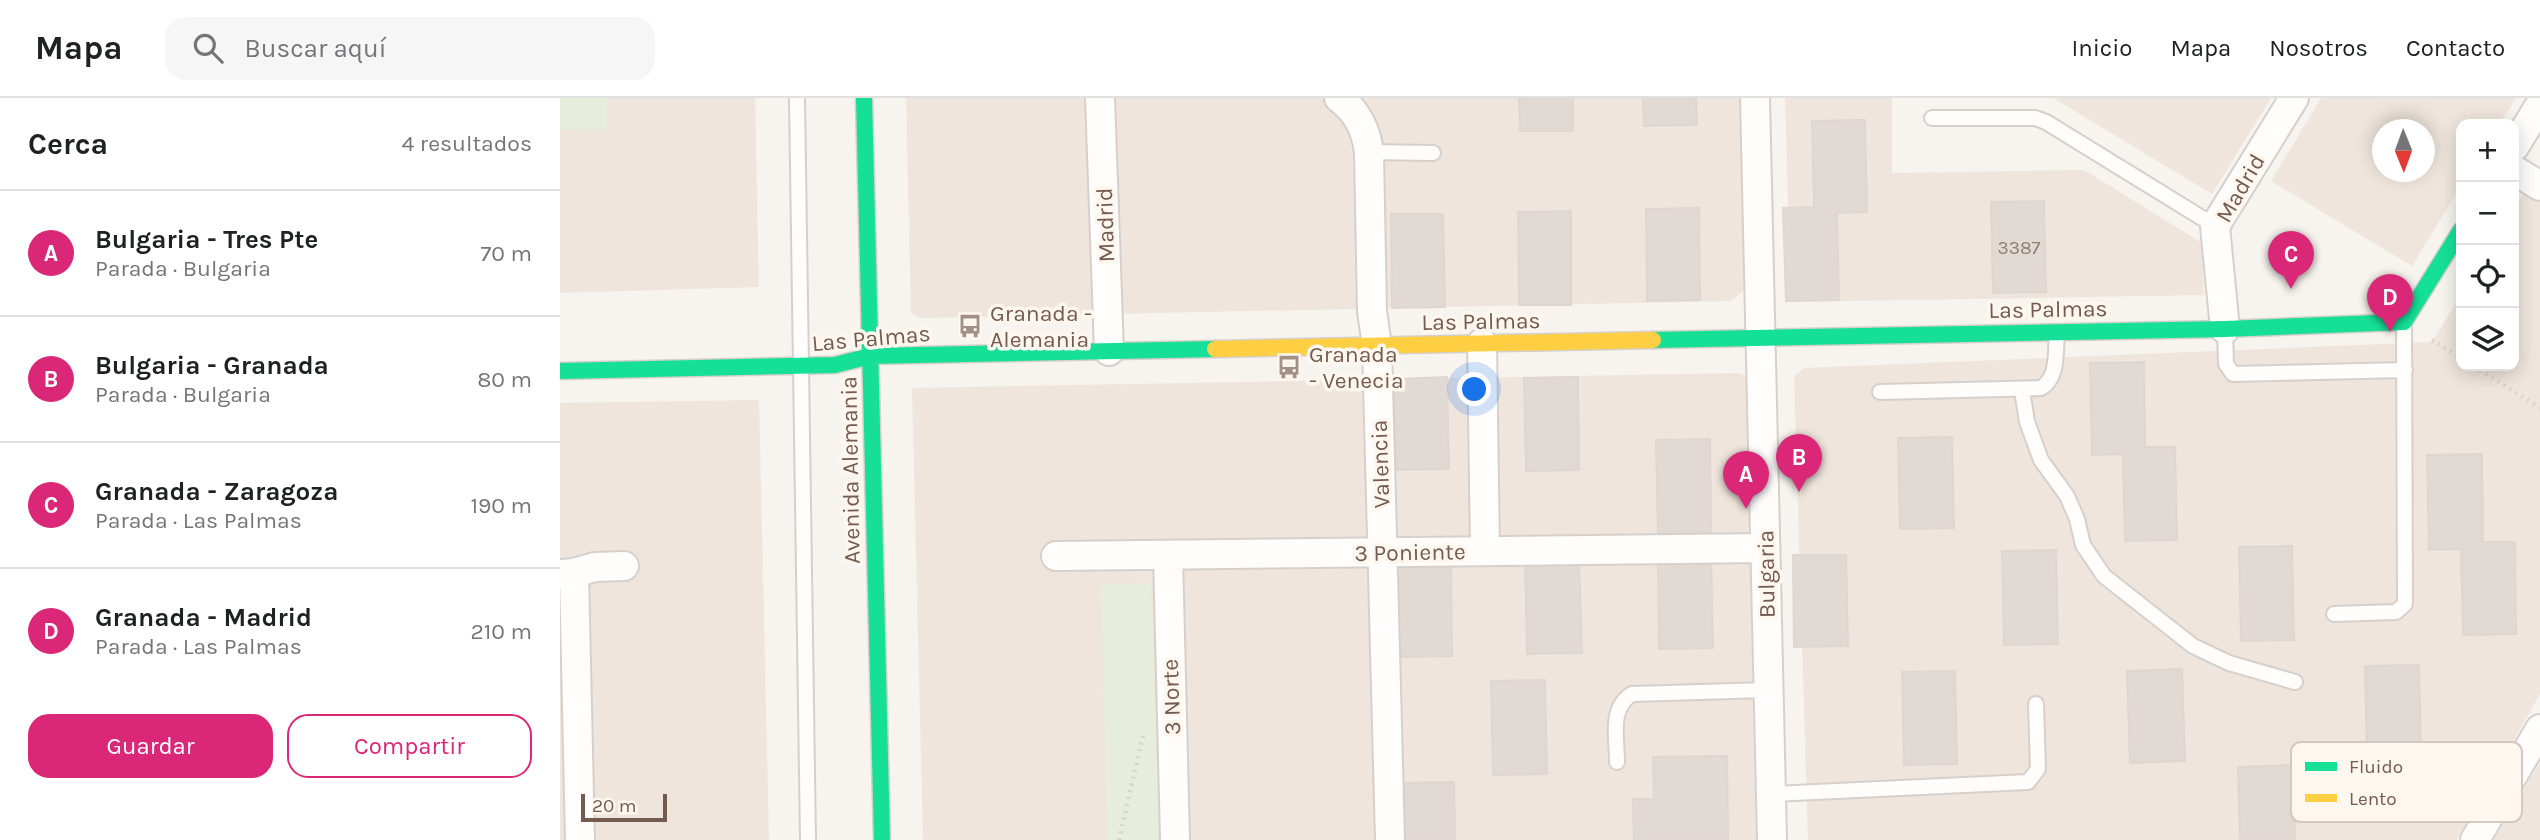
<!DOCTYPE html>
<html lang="es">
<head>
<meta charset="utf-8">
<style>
	:root { --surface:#fff; --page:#f6f6f6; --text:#202124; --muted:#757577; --line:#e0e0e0; --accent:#db2777 }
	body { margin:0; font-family:Karla,sans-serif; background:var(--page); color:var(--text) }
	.controls { position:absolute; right:21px; top:21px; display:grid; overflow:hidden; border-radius:14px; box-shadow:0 4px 18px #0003 }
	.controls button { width:63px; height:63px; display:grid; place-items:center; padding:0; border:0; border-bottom:2px solid var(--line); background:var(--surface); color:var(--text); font:35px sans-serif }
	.compass { position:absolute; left:1812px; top:21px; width:63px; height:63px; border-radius:50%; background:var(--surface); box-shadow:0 4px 18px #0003; rotate:179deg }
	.scale { position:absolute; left:21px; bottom:18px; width:86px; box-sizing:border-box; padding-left:7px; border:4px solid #745a4f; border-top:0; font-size:19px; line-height:24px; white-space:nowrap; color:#745a4f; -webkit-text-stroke:5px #fef7f0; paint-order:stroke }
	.you { position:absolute; left:915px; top:292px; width:24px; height:24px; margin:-18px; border:5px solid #fff; border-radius:50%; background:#1a73e8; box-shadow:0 0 0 10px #1a73e833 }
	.badge { display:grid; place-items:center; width:46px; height:46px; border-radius:50%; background:var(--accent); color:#fff; font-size:23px; font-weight:700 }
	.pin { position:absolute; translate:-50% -58px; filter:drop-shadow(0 2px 4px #0008) }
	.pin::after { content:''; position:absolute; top:37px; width:24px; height:21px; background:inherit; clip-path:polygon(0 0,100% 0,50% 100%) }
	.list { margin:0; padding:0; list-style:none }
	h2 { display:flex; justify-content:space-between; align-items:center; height:91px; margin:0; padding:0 28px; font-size:30px }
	h2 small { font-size:23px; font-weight:400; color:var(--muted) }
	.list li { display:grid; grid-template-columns:46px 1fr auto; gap:21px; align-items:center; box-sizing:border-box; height:126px; padding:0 28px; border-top:2px solid var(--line) }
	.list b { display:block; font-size:26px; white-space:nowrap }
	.list p { margin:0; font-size:23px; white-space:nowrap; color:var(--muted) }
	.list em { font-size:23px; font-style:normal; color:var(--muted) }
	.actions { display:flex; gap:14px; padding:21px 28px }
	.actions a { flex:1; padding:16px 0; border:2px solid var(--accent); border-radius:21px; text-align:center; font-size:24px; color:var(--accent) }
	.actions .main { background:var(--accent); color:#fff }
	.icon { flex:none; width:38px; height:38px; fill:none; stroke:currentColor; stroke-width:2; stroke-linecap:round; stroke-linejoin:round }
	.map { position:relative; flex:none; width:1980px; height:742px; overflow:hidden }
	header { display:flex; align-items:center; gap:42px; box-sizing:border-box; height:98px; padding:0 35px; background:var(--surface); border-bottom:2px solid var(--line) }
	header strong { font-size:33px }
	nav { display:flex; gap:38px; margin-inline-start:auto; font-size:24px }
	.search { width:490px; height:63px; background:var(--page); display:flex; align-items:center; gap:18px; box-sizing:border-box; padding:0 24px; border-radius:21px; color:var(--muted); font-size:26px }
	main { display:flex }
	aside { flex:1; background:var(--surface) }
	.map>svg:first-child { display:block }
</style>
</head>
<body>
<header>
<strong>Mapa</strong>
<div class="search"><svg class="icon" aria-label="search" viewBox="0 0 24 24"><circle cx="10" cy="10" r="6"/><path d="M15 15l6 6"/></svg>Buscar aquí</div>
<nav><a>Inicio</a><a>Mapa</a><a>Nosotros</a><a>Contacto</a></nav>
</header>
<main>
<aside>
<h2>Cerca<small>4 resultados</small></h2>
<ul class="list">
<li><span class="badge">A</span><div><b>Bulgaria - Tres Pte</b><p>Parada · Bulgaria</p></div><em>70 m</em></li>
<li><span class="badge">B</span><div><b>Bulgaria - Granada</b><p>Parada · Bulgaria</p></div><em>80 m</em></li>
<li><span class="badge">C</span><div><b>Granada - Zaragoza</b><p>Parada · Las Palmas</p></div><em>190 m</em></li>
<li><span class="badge">D</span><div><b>Granada - Madrid</b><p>Parada · Las Palmas</p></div><em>210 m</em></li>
</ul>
<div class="actions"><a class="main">Guardar</a><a>Compartir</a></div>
</aside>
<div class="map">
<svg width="1980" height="742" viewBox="0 0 1980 742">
	<rect width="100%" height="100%" fill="#f7f3ee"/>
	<path fill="#efe5dc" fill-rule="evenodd" d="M0,0H195L199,189L0,195Z
		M346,0H1180L1184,192L1171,203L360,220L351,215Z
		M1225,0H1332V75L1524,72L1642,145L1644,197L1231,204Z
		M1493,0H1711L1652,96Z
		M1761,0H1956L1939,26H1901V88L1852,168L1711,83ZM1822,32H1864V74H1822Z
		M1964,95L1980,105V596L1897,742H1248L1234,279L1244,270L1872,244L1901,197V268H1954V112Z
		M1177,275L1186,278L1196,742H363L352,290Z
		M199,302L209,742H0V305Z
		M1980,664V742H1934Z"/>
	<path fill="#e6edda" d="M0,0H47V31L0,32Z
		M591,485L599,742H548L540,487Z"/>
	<path fill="#e1d9d3" stroke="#dfd6d1" stroke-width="2" d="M959,0H1013V33H960Z
		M1083,0H1136L1137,27L1084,28Z
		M1305,22L1307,114L1277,115L1279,202L1226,203L1223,110L1254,109L1252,23Z
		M1484,103L1486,194L1433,195L1431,104Z
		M1139,110L1140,202L1087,203L1086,111Z
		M1011,113V207H959L958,114Z
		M831,116H883L885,209L832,210Z
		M1584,264L1585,349H1615L1617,442L1565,443L1563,356L1532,357L1530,265Z
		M887,279L889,371L836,372L833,281Z
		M1018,279L1019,372L966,373L964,280Z
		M1392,339L1394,430L1340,431L1338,340Z
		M1150,341L1151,434L1098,435L1096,342Z
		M1922,356L1923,444H1955L1956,536L1903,537L1901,451L1869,452L1867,357Z
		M1732,448L1734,542L1681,543L1679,449Z
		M1496,452L1498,546L1444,547L1442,453Z
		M1233,457H1286L1288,548L1234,549Z
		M1151,459L1153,550L1099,551L1098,460Z
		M1019,462L1022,555L967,556L965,464Z
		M891,465L892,558L839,559L837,466Z
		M1859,567L1861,659L1807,661L1805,568Z
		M1622,571L1625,663L1570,665L1567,573Z
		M1395,573L1397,666L1344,667L1342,574Z
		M985,582L987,676L933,677L931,583Z
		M1167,658L1168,742H1074L1073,701H1094L1093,659Z
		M1733,667L1735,742H1680L1678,669Z
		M894,684L895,742H841L840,685Z"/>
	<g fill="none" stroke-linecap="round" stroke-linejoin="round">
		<g stroke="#d6d0cc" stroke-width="18">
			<path id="lane" d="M237,0L248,742
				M1372,20H1475L1486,24L1655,128
				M809,54L873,55
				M1665,231L1666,266L1673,276L1845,272
				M1462,292L1467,324L1481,362L1507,398L1517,421L1523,447L1544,478L1633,548L1669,565L1735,584
				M1320,294L1481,290C1499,279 1495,254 1497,235
				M1774,516L1836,514L1845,506L1844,225
				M1057,664C1057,640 1049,610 1072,596L1208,592
				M1211,696L1468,684L1478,671L1476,606"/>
		</g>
		<g stroke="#d6d0cc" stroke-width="32">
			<path id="street" d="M540,0L549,253
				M779,0C798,14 806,32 809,54L812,213L817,248L830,742
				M1195,0L1212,742
				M1954,49L1980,7
				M1954,72L1980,88
				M1665,231L1655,128L1734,0
				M922,245L925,453
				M608,457L615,742
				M496,458L1205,450
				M14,475L20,742
				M0,476L14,475L35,469L64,468
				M1915,742L1980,631"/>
		</g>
		<g stroke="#d7d0ca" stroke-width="19">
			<path id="fast" d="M304,0L322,742
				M1093,242L1665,231L1844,224L1901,132
				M0,273L275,267L310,258L655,251"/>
		</g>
		<g stroke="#d7d0ca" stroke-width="19">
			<path id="slow" d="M655,251L1093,242"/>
		</g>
		<path stroke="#d9d2d0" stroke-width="4.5" stroke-dasharray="2 5" stroke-linecap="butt" d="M1872,242L1901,260
			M1914,268L1980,310
			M559,742L583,637"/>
		<use href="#lane" stroke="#fefdfc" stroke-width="14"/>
		<use href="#street" stroke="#fefdfc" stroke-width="28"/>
		<use href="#fast" stroke="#16e098" stroke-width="16"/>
		<use href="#slow" stroke="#ffcf43" stroke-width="16"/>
	</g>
	<defs>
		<g id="bus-bare" transform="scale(1.89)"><path d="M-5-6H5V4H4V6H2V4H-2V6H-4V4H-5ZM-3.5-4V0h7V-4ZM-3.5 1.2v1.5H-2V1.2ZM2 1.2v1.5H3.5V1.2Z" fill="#a29087" stroke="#fef7f0" stroke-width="2.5" paint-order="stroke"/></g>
	</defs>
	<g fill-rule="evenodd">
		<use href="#bus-bare" x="410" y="228"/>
		<use href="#bus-bare" x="729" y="269"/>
	</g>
	<g text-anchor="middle" stroke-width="7" stroke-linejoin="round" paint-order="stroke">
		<g font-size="19" fill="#927c73">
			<text x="1459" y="156">3387</text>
		</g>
		<g font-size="23" fill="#745a4f" stroke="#fef7f0">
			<text transform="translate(1680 90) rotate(-60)" y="8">Madrid</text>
			<text transform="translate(545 127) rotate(-92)" y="8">Madrid</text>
			<text transform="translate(1488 211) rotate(-1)" y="8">Las Palmas</text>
			<text transform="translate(921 223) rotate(-1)" y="8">Las Palmas</text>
			<text transform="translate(311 240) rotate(-5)" y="8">Las Palmas</text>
			<text transform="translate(820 366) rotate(-92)" y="8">Valencia</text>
			<text transform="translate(290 372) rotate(-91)" y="8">Avenida Alemania</text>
			<text transform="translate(850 454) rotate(-1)" y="8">3 Poniente</text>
			<text transform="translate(1206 476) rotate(-91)" y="8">Bulgaria</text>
			<text transform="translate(611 599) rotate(-92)" y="8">3 Norte</text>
		</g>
		<g font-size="23" fill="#745a4f" stroke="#fef7f0" text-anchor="start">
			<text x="430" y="223">Granada -<tspan x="430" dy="26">Alemania</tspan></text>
			<text x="749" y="264">Granada<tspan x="749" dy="26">- Venecia</tspan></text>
		</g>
	</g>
	<rect x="1731" y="644" width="231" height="80" rx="10" fill="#fef7f0" stroke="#d5c8c0" stroke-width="2"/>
	<rect x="1745" y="664" width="32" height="9" fill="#16e098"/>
	<rect x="1745" y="696" width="32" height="8" fill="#ffcf43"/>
	<g font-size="19" fill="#745a4f">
		<text x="1789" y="675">Fluido</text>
		<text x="1789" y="707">Lento</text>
	</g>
</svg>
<div class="controls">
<button>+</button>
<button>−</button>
<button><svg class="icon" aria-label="locate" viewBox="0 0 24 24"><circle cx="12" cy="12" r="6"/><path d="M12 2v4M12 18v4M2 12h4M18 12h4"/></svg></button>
<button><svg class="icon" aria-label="layers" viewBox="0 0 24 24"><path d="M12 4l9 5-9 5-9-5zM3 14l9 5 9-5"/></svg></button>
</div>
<svg class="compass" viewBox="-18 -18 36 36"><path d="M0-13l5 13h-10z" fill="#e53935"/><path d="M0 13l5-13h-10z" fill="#757577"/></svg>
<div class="scale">20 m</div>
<div class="you"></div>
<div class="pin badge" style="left:1186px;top:411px">A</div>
<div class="pin badge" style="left:1239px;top:394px">B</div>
<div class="pin badge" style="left:1731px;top:191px">C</div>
<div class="pin badge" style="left:1830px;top:234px">D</div>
</div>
</main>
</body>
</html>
